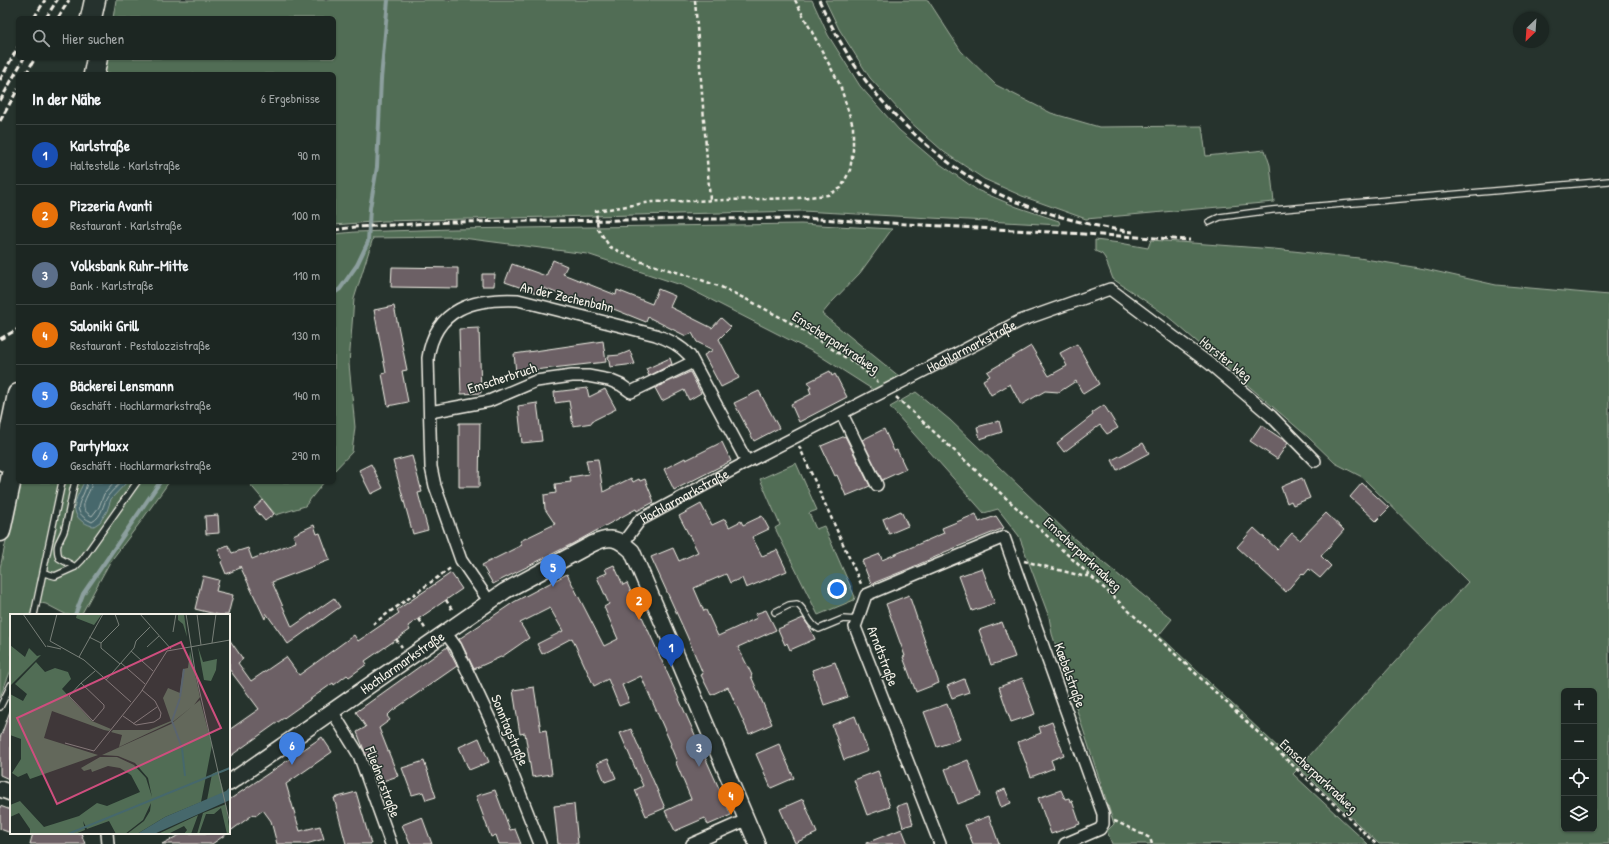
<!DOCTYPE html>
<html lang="de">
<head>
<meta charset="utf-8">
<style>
	:root { --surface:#1c2622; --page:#29322f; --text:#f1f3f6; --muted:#a0a5a5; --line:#3a4340; --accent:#bca0f2 }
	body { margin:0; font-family:"Patrick Hand",sans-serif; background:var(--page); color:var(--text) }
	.controls { position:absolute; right:12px; bottom:12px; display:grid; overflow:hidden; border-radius:6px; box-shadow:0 1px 3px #0004 }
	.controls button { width:36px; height:36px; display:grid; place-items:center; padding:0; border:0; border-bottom:1px solid var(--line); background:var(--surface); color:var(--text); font:20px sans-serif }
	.compass { position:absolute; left:1513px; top:12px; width:36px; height:36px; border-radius:50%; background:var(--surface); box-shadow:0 1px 3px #0004; rotate:205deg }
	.you { position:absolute; left:837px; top:589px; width:14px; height:14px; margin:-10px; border:3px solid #fff; border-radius:50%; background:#1a73e8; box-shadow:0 0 0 6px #1a73e833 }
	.badge { display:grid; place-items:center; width:26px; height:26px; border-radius:50%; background:var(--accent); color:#fff; font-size:13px; font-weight:700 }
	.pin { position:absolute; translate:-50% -33px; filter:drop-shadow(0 1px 2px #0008) }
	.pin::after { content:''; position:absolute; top:21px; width:14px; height:12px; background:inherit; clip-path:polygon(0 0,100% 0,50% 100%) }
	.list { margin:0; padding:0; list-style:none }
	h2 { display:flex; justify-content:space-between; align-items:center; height:52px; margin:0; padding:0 16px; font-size:17px }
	h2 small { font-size:13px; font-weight:400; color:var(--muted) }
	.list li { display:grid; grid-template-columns:26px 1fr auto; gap:12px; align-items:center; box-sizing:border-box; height:60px; padding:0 16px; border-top:1px solid var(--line) }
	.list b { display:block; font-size:15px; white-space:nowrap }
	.list p { margin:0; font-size:13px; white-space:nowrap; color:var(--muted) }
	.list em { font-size:13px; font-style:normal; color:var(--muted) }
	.icon { flex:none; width:22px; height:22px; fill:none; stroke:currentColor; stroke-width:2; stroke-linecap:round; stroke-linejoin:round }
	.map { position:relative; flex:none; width:1609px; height:844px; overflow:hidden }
	.search { position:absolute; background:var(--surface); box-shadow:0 1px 3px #0004; left:16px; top:16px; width:320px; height:44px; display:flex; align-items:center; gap:10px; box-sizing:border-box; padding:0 14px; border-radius:6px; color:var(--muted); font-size:15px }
	.panel { position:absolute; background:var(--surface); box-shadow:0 1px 3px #0004; left:16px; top:72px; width:320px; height:412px; border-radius:6px }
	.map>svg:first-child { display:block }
</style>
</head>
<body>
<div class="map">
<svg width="1609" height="844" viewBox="0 0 1609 844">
	<rect width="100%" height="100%" fill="#26332d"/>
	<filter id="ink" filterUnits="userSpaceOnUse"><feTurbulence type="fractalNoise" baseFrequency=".025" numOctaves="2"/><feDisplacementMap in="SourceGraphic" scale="8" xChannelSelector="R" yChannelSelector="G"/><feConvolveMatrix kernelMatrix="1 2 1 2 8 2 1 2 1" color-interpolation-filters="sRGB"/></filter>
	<g filter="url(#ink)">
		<path fill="#516d55" stroke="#a2af9e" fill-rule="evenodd" d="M116,0H812L828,35L860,86L899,130L933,159L977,190L1017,207L1059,221L1060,225L802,211L384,221L334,225V74H103L106,58H334V18H113Z
			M825,0H928L961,51L996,85L1051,113L1099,127L1202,126L1206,156L1265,150L1270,165L1274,202L1086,219L1022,196L984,179L944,152L908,120L870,78L839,29Z
			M801,224L892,229L860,273L832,302L822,314L900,377L875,391L817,354L684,286L587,254L455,237L373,238L354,299L349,364L355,427L352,452L334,471V234L355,232L452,229Z
			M1095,240L1120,243L1148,248L1151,240L1274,249L1359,258L1425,269L1496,285L1609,295V844H1379L1299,768L1293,774L1368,844H1112L1107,831L1114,824L1052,634L1049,617L1019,536L998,509L984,513L890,407L916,392L950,420L1071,536L1172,619L1159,635L1299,767L1468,582L1362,477L1335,463L1308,437L1166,315L1113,279L1105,258L1102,254L1095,251ZM1564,691H1594V829H1564Z
			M796,463L817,510L809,513L816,529L824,526L855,597L854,600L818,615L775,528L780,525L760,479Z
			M19,482H169L142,520L110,562L81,615H67L46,604L37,602L32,615H11V670L0,697V568Z
			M248,482H324L305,506L276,515Z"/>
		<path fill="#46686c" stroke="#8c9f9e" d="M84,482H127L111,499L107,511L100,522L94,526C90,526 87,524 83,522C67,511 78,495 84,482Z"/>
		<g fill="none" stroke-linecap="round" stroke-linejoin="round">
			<path stroke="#aebab6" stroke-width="1" d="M87,482C85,500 66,510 92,522C103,516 102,505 108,496C112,491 117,486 122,482
				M92,482C91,495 74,507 92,516L99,507L104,494L115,482"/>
			<path stroke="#8c9f9e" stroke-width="4" d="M334,293L340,289L357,265L368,242L370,208L377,167L381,79L388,0
				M75,615L83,594L160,482"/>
		</g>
		<path fill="#6c6165" stroke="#f4f1e8" d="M553,260L567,266L563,274L616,295L617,290L652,304L658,289L675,296L670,307L712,328L721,318L731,327L719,339L739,378L721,387L704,355L713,350L697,342L692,333L686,336L648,317L646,322L596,302L593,308L544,288L542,295L505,282L512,264L546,276Z
			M392,267L458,268V288L391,287Z
			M482,274H495L494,286H482Z
			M394,306L407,370L402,371L408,402L388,406L382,374L386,373L374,310Z
			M479,328L481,393L461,394L459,329Z
			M603,341L606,362L516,372L514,354Z
			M1077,344L1099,384L1083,394L1076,381L1059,392L1045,391L1021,405L1010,384L991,395L983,380L990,376L987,372L1031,346L1049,376L1067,366L1060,353Z
			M630,351L635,364L610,367L608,356L620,355Z
			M670,358L672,364L649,376L646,369Z
			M830,371L832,376L835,374L847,397L799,422L791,404L811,394L809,388H811L808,382Z
			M690,372L701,393L689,400L684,390L662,401L655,388Z
			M587,388L589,397L605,389L616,409L592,421V423L573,426L569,401L555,403L554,392Z
			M759,391L779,428L754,441L734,403Z
			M537,403L542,441L522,443L518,406Z
			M1104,405L1118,428L1107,434L1100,425L1064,452L1057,443L1093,415L1092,413Z
			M999,421L1002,432L980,439L977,427Z
			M459,423H480L479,487H459Z
			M1261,425L1288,443L1277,459L1250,441Z
			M884,429L894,451L897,450L906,469L882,480L862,440Z
			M845,436L870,486L846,496L837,475L835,476L821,446Z
			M722,442L731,461L674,490L664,469L685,458L686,460Z
			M1143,443L1149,453L1117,470L1112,460Z
			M412,456L422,492L418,493L428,530L413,534L393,461Z
			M598,459L603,492L631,478L633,482L639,479L640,481L645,479L654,502L637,511L636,509L572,544L493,584L482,565L522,545L520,541L555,524L545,509L544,495L556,493L555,484L571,482L570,477L589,474L586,460Z
			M371,464L383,488L371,494L359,470Z
			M1302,478L1310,498L1293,505L1291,501L1287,503L1281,487Z
			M1362,483L1389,508L1376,521L1350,497Z
			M263,500L274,514L265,521L254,508Z
			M701,504L712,525L725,519L729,527L741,521L743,525L762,516L769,529L752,537L762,556L777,550L787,571L746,588L742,578L730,583L726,574L694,588L704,611L706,610L718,636L757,618L755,614L766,610L776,630L738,647L752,675L751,676L772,724L749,734L728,687L711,695L701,675L703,674L687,636L651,557L673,548L679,561L698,552L679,516Z
			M901,511L908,526L889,534L883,519Z
			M1326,513L1344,530L1321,556L1331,566L1320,578L1309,569L1304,575L1302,573L1286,592L1237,547L1254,528L1277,549L1292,533L1300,540Z
			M976,514L979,522L996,516L1004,528L940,554V555L906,570L871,584L862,561L880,554L882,560L944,533L942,528Z
			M218,515L219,533L206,534L205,516Z
			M314,525L317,534L320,533L330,560L272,582L292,627L334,598L340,607L288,644L266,613L265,619L240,566V568L226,574L221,562L223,561L218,549L228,545L232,553L248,548L252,559L296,542L293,535Z
			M614,565L623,585L627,583L731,815L708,825L705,818L675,831L665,811L691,799L676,763L677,762L670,745L671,744L641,676L622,685L629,702L619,706L608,679L594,686L572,638L542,654L537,644L563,631L550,608L520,623L529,638L503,656L474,669L459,639L514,602L567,574L604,646L618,639L604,607L609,604L597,577L607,573L605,569Z
			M982,568L995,603L972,611L959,576Z
			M451,573L462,589L408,626L410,630L365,661L367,664L349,677L347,675L334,685L333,683L229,757V730L259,709L229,669V639L243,659L238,663L251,681L286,657L299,675L354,635L358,641L399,613L397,610Z
			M203,576L219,580L216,591L233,595L228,615H219L195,609Z
			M909,595L939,683L916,692L903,657L905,656L886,604Z
			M803,618L810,628L815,639L790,650L787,643L785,645L778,629Z
			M1002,622L1015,657L991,665L979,630Z
			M447,647L457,666L392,711L387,716L390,720L379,728L398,776L377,783L357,732L366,727L356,712Z
			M835,662L848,697L824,705L812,670Z
			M1022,678L1035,714L1011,722L999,687Z
			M964,679L969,692L952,698L947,686Z
			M534,687L541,731L546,730L552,774L532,777L525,733L520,734L513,690Z
			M947,704L960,739L937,747L924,712Z
			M10,711H11V780L0,775V738Z
			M855,716L868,751L844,760L832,725Z
			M1052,722L1064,755L1051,760L1054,768L1031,777L1018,742L1041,733L1039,727Z
			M631,729L665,808L646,816L635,790L643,786L620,733Z
			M322,737L332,752L286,784L300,831L320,826L324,839L306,844H277L271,821L263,810L255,816L254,814L229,832V800Z
			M479,738L489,762L469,770L459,747Z
			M779,744L794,778L771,788L756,754Z
			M608,759L616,778L605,782L597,763Z
			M968,760L981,795L958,804L945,769Z
			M424,761L436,797L426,800L423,792L412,795L402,768Z
			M878,771L890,807L867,815L854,780Z
			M1005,789L1011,803L1001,807L996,793Z
			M495,790L510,830L515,829L521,844H499L496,835L491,837L476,796Z
			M1061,790L1065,799L1069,798L1070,801H1072L1080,824L1051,834L1038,798Z
			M356,792L368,834L371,844H346L334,798Z
			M803,799L817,833L795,843L780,809Z
			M907,803L913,824L903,827L897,806Z
			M574,804L578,844H558L554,806Z
			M0,806L11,810V833L0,829Z
			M989,816L999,844H973L965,825Z
			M422,817L432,844H410L402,825Z
			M902,829L908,844H866V843Z
			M33,833H81L85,844H30Z
			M183,833H228L212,844H162Z"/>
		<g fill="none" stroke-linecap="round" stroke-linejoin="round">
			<g stroke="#f4f1e8" stroke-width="8">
				<path id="lane" d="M1209,222L1220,217L1272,210L1609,181
					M75,482C71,497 69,513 65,528C62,541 54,541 59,558L75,567
					M44,573L55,576L75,567L82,560L137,482
					M775,612L789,605L797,604C807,610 808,625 819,629L843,619L858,620
					M34,615L62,482
					M0,707L11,685"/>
			</g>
			<g stroke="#f4f1e8" stroke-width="14">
				<g id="street">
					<path d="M430,412L489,401L536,381L572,376H588L609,380L621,385L631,392L693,362"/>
					<path d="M842,414L877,485"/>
					<path id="s1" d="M623,543L640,520L747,462L1020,321L1110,289L1210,364L1271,416L1315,461"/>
					<path d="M489,601L461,560L435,486L431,467L428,358C435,308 474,298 518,300L656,335C669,340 680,345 690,356L747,462"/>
					<path d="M445,632L456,647L495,730L540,844"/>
					<path d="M332,711L359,755L391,844"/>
					<path d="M107,833L108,844"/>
					<path d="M692,844L746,820"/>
					<path d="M940,844L855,627L866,595L1004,537L1103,814V824L1100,829L1065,844"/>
				</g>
			</g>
			<g stroke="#f4f1e8" stroke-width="18">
				<g id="secondary">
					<path id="s2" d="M229,783L505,591L592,544C611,535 618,538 632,551L757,844"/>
					<path d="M0,789L11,793"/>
				</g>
			</g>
			<g stroke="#f4f1e8" stroke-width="23">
				<path id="highway" d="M91,18L95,0
					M94,74L97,58
					M4,461L18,394
					M0,531L18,446"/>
			</g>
			<path stroke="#f4f1e8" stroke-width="2.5" stroke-dasharray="4 3" stroke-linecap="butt" d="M695,0L710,200
				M795,0L840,85L853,126V150L850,170L841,188L828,195L799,198L652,202L596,211L598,229L610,247L642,262L690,276L721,287L750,301L791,323L859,366L878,382
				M896,397L1155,635L1376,844
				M799,446L862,586
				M1024,561L1082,576H1091
				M446,600L453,611
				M419,619L426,630
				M373,624L452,567
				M396,639L402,647
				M1114,821L1117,822L1150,838L1152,844"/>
			<use href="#lane" stroke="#26332d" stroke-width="5.5"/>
			<use href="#street" stroke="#26332d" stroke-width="11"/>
			<use href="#secondary" stroke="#26332d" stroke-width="15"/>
			<use href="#highway" stroke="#26332d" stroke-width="20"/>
			<path stroke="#f4f1e8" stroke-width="3" stroke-dasharray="6 3" stroke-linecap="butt" d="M819,0C832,28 847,56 866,81C897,122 937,157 980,184C1021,208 1086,226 1133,232
				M34,18L45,0
				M46,18L57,0
				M58,18L69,0
				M26,74L35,58
				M0,80L18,47
				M0,101L24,58
				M0,121L18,89
				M334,230L355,227L452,222L801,218L1190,240
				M0,339L18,329"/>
		</g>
	</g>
	<g text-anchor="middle" stroke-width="3" stroke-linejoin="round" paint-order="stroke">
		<g font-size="14" fill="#f4f1e8" stroke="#26332d">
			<text transform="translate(567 297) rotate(13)" y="5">An der Zechenbahn</text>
			<text transform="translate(836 342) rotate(33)" y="5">Emscherparkradweg</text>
			<text dy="5" stroke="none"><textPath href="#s1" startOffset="403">Hochlarmarkstraße</textPath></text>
			<text transform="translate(1226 359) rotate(39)" y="5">Horster Weg</text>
			<text transform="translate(502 378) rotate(-18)" y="5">Emscherbruch</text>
			<text dy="5" stroke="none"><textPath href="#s1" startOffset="79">Hochlarmarkstraße</textPath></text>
			<text transform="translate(1083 554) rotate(43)" y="5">Emscherparkradweg</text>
			<text transform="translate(883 656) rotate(69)" y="5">Arndtstraße</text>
			<text dy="5" stroke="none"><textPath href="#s2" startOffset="211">Hochlarmarkstraße</textPath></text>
			<text transform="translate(1070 675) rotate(70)" y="5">Kaebelstraße</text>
			<text transform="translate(510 730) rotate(67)" y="5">Sonntagstraße</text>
			<text transform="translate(1319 776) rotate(43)" y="5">Emscherparkradweg</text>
			<text transform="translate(383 782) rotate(69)" y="5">Fliednerstraße</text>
		</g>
	</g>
	<g transform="translate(10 614)">
		<rect width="220" height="220" fill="#26332d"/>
		<path d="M67,0H92L84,11L66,4ZM168,0H174L177,23L173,10L168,6ZM0,31L15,43L19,34L27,42L31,41L0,72ZM188,33L193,48L207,45L206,56L201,67L194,66ZM180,37L190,83L184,91L164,107L109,133L112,121L101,118L103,116H139L161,107L153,84L158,74L170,79L173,55L178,54ZM26,48L35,58L45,54L58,58L61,65L52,75L82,107L101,115L99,117L94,116L42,97L34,124L88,141L20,165L17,159L8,163L2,159L11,145V125L0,121V80L13,87L42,97L13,87L17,80L5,70ZM190,86L202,131L191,188L155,203L127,220H117L134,207L140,197L141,189L133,206L115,220H106L99,207L77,215L73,207L75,216L65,220H20V215L9,199L0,203V191L10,187L34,213L69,202L87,189L97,192L130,178L121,161L110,154L98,152L82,158L81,155L74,157L71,154L90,143H107L124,151L136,164L142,183L138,164L125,149L108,142L92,141L161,110ZM208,157L214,179L197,186L202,160ZM216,190L220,220H217L211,194L204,200H196L189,220H187L193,199ZM188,201L181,220H174L177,216L174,212L158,220H148Z" fill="#516d55"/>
		<path d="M220,173V186L144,220H127L155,203L216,177Z" fill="#46686c"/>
		<path fill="none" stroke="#46686c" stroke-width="2" d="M170,83L174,55M170,84L162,107L172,134L175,162M58,220L220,154"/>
		<path fill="none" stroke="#787f78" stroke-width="1" d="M13,0L36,33M130,0L161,35M176,0L185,57L220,210M187,0L191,31M163,18L166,0M79,23L91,29L109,11L105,0M40,27L74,46L121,88M40,27L47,0M91,29V34L110,50M202,29L206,0M37,32L51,35M137,33L149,22M121,37L143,57M69,43L93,0M111,49L135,70M96,66L124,34L126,27L140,13M71,69L94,91V94L83,107L59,82L71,69L85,57M113,102L126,111L144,108L150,104L151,99L145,87L132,76M123,110L147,93M55,129L84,137L131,78L157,37L220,26"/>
		<path fill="#ce4e7e" fill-opacity="0.15" stroke="#ce4e7e" stroke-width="2" d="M171,28L211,114L47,190L7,104Z"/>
		<rect width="220" height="220" fill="none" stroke="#f4f1e8" stroke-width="2"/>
	</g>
</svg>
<div class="controls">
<button>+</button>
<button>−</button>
<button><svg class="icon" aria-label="locate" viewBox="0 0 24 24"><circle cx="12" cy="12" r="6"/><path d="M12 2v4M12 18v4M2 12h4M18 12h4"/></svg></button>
<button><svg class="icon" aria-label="layers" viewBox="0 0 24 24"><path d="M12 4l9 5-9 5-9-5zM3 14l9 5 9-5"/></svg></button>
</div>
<svg class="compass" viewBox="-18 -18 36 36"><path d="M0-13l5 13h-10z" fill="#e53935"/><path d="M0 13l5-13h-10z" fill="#a0a5a5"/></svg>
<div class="you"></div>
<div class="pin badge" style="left:671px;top:667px;background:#1a4fb4">1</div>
<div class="pin badge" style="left:639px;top:620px;background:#e8710a">2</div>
<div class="pin badge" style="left:699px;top:767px;background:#5c6f8a">3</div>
<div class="pin badge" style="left:731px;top:815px;background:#e8710a">4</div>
<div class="pin badge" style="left:553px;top:587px;background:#3f7fe0">5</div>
<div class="pin badge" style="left:292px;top:765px;background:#3f7fe0">6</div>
<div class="search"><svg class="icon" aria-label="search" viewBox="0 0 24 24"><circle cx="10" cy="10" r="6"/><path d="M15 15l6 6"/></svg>Hier suchen</div>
<section class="panel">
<h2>In der Nähe<small>6 Ergebnisse</small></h2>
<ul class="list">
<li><span class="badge" style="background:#1a4fb4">1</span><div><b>Karlstraße</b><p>Haltestelle · Karlstraße</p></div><em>90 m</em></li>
<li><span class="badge" style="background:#e8710a">2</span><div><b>Pizzeria Avanti</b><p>Restaurant · Karlstraße</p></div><em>100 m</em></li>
<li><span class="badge" style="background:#5c6f8a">3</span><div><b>Volksbank Ruhr-Mitte</b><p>Bank · Karlstraße</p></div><em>110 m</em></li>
<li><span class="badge" style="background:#e8710a">4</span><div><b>Saloniki Grill</b><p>Restaurant · Pestalozzistraße</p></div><em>130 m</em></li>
<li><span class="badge" style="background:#3f7fe0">5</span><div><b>Bäckerei Lensmann</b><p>Geschäft · Hochlarmarkstraße</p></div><em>140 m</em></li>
<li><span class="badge" style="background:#3f7fe0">6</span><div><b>PartyMaxx</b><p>Geschäft · Hochlarmarkstraße</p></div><em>290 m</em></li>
</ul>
</section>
</div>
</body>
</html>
